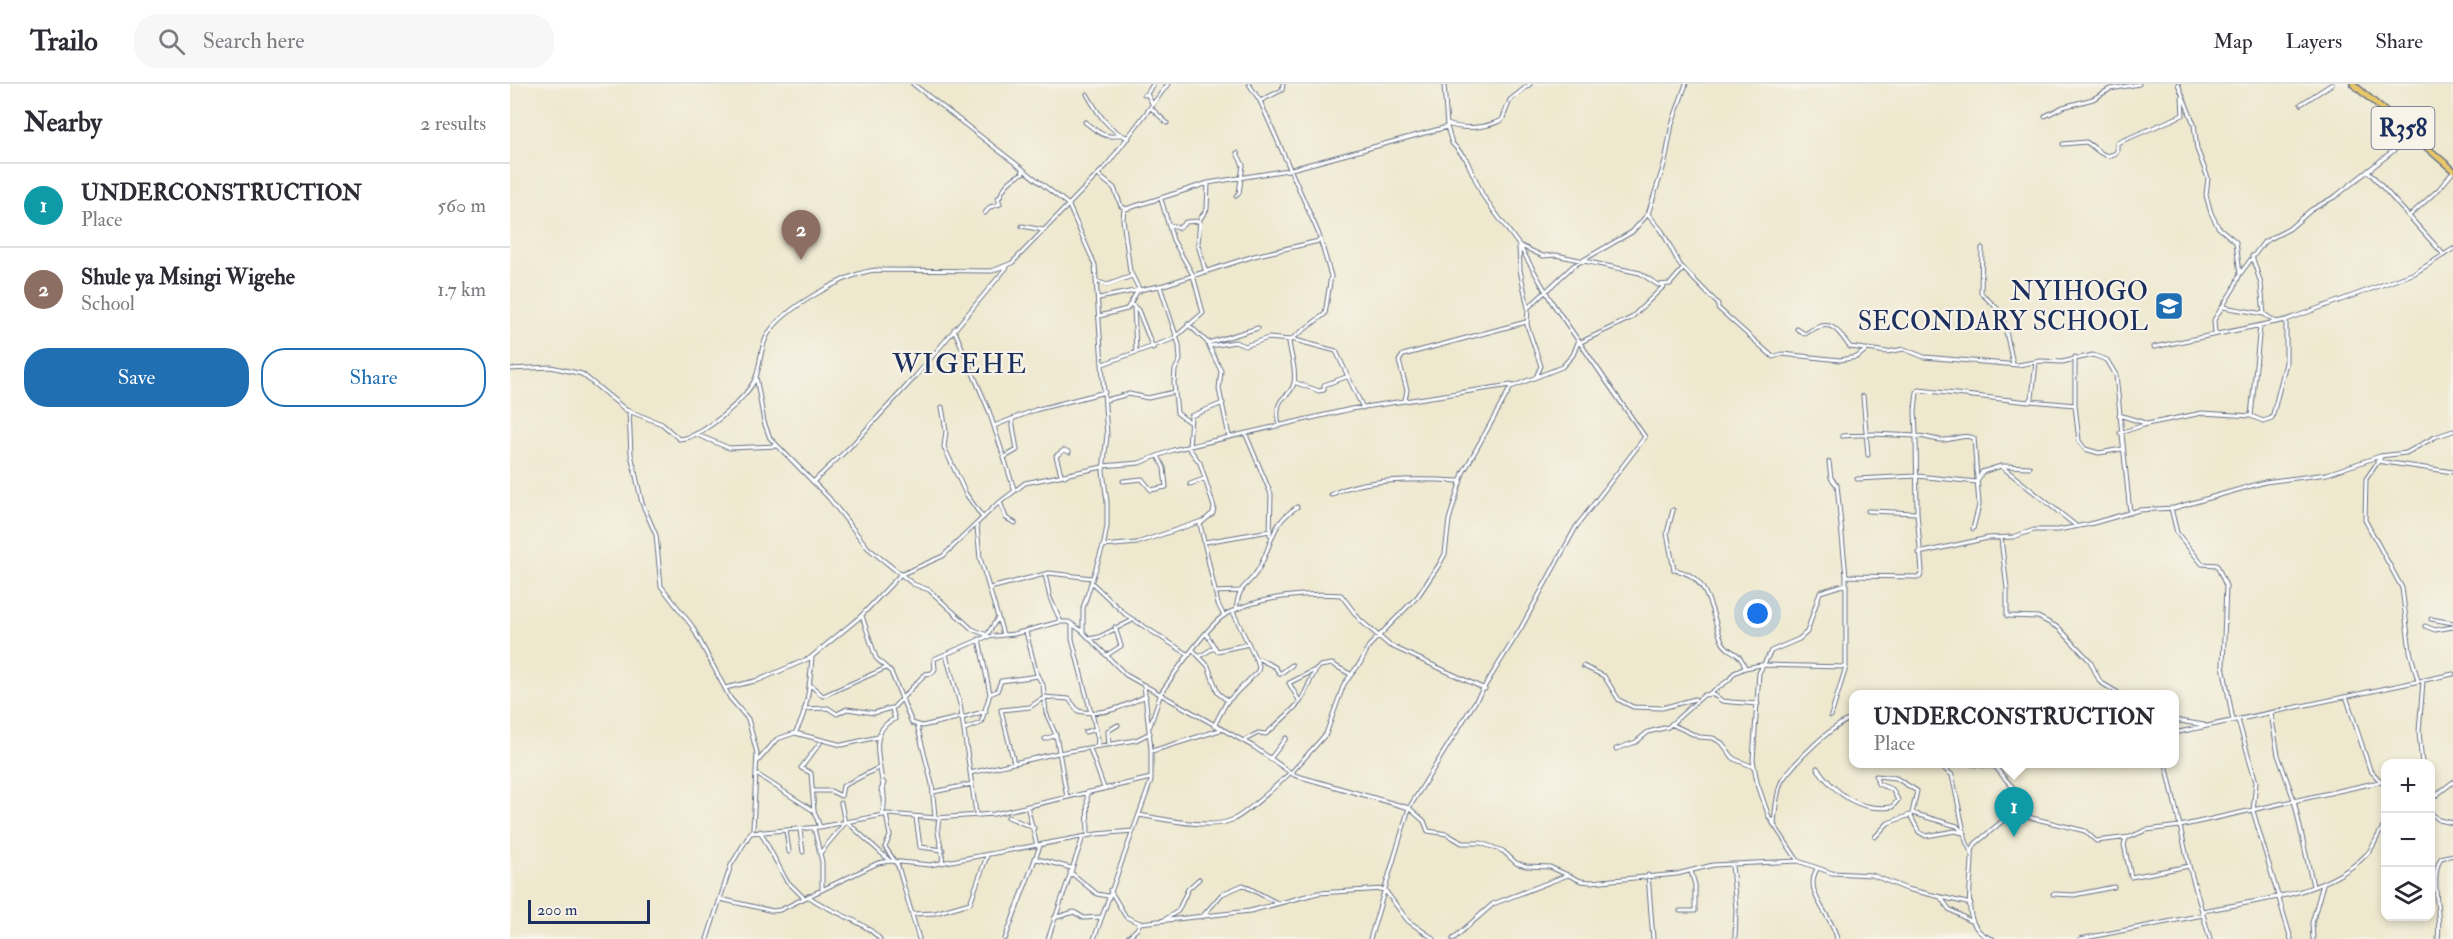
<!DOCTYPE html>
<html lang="en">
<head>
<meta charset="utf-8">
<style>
	:root { --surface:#fff; --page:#f7f7f7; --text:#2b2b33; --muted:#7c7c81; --line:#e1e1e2; --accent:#1f6fb2 }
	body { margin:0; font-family:"IM FELL Double Pica",serif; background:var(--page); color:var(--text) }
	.controls { position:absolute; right:18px; bottom:18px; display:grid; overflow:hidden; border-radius:12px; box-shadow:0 3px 9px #0003 }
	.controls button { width:54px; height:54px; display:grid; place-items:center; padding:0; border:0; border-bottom:2px solid var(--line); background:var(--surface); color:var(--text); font:30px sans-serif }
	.scale { position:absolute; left:18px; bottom:15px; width:122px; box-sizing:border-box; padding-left:6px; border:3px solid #1b2f5e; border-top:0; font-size:16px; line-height:21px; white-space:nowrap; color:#1b2f5e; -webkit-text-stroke:4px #f7f3e8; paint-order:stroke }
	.you { position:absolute; left:1248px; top:530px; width:21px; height:21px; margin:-15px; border:4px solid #fff; border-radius:50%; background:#1a73e8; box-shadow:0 0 0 9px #1a73e833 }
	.badge { display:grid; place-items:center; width:39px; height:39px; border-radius:50%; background:var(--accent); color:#fff; font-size:20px; font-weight:700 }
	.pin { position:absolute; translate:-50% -50px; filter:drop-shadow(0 2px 3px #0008) }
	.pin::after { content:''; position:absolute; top:32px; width:21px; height:18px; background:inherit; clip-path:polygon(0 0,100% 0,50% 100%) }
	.popup { position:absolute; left:1339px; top:606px; width:330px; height:78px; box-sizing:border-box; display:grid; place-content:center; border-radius:12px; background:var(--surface); filter:drop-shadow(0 2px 4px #0005); font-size:20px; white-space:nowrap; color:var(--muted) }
	.popup b { font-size:22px; color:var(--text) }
	.popup::after { content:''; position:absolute; left:50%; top:100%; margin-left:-12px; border:12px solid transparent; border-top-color:var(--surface) }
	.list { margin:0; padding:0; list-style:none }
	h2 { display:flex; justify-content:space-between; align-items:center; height:78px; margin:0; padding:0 24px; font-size:26px }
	h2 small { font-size:20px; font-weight:400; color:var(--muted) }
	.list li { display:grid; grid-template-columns:39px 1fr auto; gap:18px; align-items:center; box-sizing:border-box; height:84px; padding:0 24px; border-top:2px solid var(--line) }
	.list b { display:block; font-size:22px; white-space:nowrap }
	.list p { margin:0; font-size:20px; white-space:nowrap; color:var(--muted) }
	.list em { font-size:20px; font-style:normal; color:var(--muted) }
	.actions { display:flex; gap:12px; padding:18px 24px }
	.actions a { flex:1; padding:14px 0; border:2px solid var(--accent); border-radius:24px; text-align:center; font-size:21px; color:var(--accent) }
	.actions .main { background:var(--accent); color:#fff }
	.icon { flex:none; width:33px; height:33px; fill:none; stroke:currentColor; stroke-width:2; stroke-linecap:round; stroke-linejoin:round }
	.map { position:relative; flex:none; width:1943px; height:855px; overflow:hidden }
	header { display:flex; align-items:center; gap:36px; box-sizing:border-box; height:84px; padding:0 30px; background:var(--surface); border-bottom:2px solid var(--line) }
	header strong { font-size:28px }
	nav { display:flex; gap:33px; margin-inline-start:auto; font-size:21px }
	.search { width:420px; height:54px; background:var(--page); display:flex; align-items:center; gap:15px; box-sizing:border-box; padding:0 21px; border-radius:24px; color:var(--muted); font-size:22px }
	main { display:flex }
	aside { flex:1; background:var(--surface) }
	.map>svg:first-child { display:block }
</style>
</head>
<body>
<header>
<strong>Trailo</strong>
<div class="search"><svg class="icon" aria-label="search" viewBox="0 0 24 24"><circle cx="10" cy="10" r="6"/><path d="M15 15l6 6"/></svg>Search here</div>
<nav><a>Map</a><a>Layers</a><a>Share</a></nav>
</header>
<main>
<aside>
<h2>Nearby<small>2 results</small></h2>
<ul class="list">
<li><span class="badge" style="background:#0f9aa8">1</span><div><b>UNDERCONSTRUCTION</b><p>Place</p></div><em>560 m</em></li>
<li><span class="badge" style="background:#8d6e63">2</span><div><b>Shule ya Msingi Wigehe</b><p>School</p></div><em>1.7 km</em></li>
</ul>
<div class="actions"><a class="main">Save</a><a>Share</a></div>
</aside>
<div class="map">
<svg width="1943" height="855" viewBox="0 0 1943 855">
	<rect width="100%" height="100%" fill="#f7f3e8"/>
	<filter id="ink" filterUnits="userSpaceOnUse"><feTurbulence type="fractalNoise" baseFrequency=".0167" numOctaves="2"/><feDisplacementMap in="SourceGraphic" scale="12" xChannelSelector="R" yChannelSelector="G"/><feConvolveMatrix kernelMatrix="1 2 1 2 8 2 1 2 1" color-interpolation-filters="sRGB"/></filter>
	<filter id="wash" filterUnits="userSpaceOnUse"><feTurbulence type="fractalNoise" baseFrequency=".008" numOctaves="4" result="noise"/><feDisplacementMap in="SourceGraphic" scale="24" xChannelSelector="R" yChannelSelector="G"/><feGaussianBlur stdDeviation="1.35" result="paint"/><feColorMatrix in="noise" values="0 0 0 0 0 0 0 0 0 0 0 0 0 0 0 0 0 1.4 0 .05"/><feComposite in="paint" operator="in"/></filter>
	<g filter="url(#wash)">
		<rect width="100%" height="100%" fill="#eee8ce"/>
	</g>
	<g filter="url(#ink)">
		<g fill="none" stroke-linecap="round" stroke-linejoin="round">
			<g stroke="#657085" stroke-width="5">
				<path id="minor" d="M403,0L559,121
					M739,0L750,17L808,148L821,192L815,230L779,257C780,271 787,285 784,299C780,317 763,308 769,342
					M1668,0L1684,40L1687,65L1698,94L1696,111L1701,129L1708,143L1726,158L1730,190
					M577,10C587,28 599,48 619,54
					M637,10L643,0
					M634,11L637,10L643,21
					M750,17L772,6L773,0
					M1791,20L1822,0
					M641,24L657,39
					M1535,32L1553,23L1583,15L1600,5L1629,0
					M575,38C585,46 596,56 609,51
					M937,40C954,46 976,44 992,36L1000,16L1020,0
					M1553,60L1576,58C1587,64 1594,78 1607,68V59L1673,31L1672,13
					M1858,87L1934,171
					M588,91L604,104L611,122L616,125L698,99L778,86L937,43
					M726,112L729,109L733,81L727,69
					M651,115L663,156L683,191
					M559,122L585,181L597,351L593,387L597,418V442L594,459L573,524V548L616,591L744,663L784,691L899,724L914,737L918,747L937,750L952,759H971L993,767L1006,779L1016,782L1040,783L1071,797L1081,798L1167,790L1203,781L1288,777L1322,789L1362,791L1397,805L1461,820
					M614,125L613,135L620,187L630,207
					M475,129L480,123L490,120L488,114L490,113C493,102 503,94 513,89L512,84
					M1138,130L1152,147L1170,181L1208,220V224L1263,273L1272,270L1330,276L1347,273L1357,265L1377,268L1394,265L1414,273L1508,281L1531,277L1552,278L1583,271L1597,276L1606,291L1620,429
					M1899,132L1929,105L1943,88
					M658,140L669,144L676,138L688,137
					M512,142L533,146
					M1472,164L1471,209L1492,229L1503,280
					M1742,172L1751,200L1754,230
					M696,189L688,160L690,135L697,125L698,99
					M586,197L597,201L622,192
					M650,202L669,261L670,276L665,286L664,299L667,329L679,338
					M589,214L654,201L744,172L809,157
					M622,221L628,226L643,264
					M624,222L626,268
					M1019,223L1063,182L1122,148L1138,130L1155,78L1162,40L1176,0
					M1713,223L1754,230L1766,238
					M589,232L617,225L627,208
					M678,240L697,258L711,287L709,305L719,352
					M444,245L479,327L504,405
					M1287,245L1295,250C1320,233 1325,243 1340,263L1355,265
					M1705,250L1704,236L1724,204L1730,190L1754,158L1779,145L1801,126L1826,112L1902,52
					M781,255L826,267L853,324
					M1071,258L1121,234L1154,202
					M698,259L748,244
					M700,262L725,258L735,262L758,254L780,256
					M1644,263L1776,236L1905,189L1943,165
					M593,280L663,255L693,229L683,191
					M0,285L41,283L72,290L116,326L152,340L169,355C192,354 238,314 246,293C251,279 250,263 258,250C274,224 337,189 366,186L482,187L502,179L597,81L658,0
					M246,292L254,338L260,354L319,414L358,464L403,500L419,506L462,545L477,551
					M1026,293L1031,282L1017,241L1018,224L1010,186L1009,161L1033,172L1046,171L1130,189L1148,201L1160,200L1173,185
					M784,298L809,307L814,306V301L836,293
					M1353,312L1358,371
					M596,316L619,310L638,314L664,308
					M895,316L897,306L889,277L893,271L1016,238
					M1521,317L1565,321L1569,357L1575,365L1589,369L1612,365
					M1565,321V273
					M432,323L436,347L434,363L456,410L473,434
					M119,327L121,370L132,419L146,451L151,502L182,542L220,614L238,635L247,669L243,745L221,781L197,855
					M1609,331L1635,339
					M1741,332L1753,337L1762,334L1776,279V236
					M484,342L525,326L595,308
					M1610,349L1637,340L1692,329L1741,332L1750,242
					M185,350L219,364L267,362
					M736,351L761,410L760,451
					M678,363L690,379L704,423L703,429L690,440L708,520L714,532
					M679,363L681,332L713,319
					M1872,372L1856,395L1855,436L1892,504L1900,567L1908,597
					M495,373L507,366L502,336
					M1867,377L1943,388
					M1319,378L1321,394L1327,401L1336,492L1410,493L1412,487L1407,429L1406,352L1363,350L1332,352
					M593,382L629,379L663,366L841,325L1001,301
					M1493,382L1520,383
					M555,392L551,390L546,372L554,366L559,368
					M1347,395L1407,392L1467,398L1472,388L1491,382L1565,441
					M613,397L632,395L641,406L656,403L654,384L648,372
					M303,398L343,360L405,293L497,183
					M680,400L694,395
					M821,411C852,393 913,395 949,397
					M490,418L496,434L505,439
					M1661,424L1667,449L1692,480L1707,481L1716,502L1713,581L1723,637
					M1163,426L1157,449L1164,486C1201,491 1200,529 1212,557C1217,570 1229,564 1235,584
					M1358,427L1407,429
					M467,443L470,474L493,550
					M1463,445L1469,421L1464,354C1454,350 1446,355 1435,356C1426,357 1417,352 1406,352L1405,326L1407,308L1409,306L1519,318L1522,314L1526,278
					M1491,455L1497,504V532L1528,533L1549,544L1580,577L1590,598L1610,610
					M695,458L760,447
					M593,462L627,459L692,437
					M1409,469L1478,454L1503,453L1524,446H1548L1580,440L1629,426L1664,424L1755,398L1817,390L1870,372L1896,369L1925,353L1943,347
					M535,490L540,514L551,538
					M581,498L616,531L679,571
					M480,504L539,489L582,494
					M705,508L730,507
					M726,526C729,498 737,505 748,486C763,461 759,441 787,423
					M352,532L366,574L381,588L402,639L412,642L452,633
					M1921,535L1943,539
					M562,540V555L581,629
					M1915,542L1925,546L1943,543
					M516,548L527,591L533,601L536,629L546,651L557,713
					M477,551L487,535
					M697,551L707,567L739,560
					M579,555L589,553L623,536
					M683,566L698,582L708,609L718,617
					M436,571L450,620L466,729
					M597,571L611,562L605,543
					M689,573L705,563
					M749,575L765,583L770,590L782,581
					M1073,582L1094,592L1109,616L1123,623L1152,624L1185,615
					M299,600L313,612L376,584
					M215,604L249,596L300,574L350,533L390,491L433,472L485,422L515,399L593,383
					M651,609C663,591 698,541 716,530C748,513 796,508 831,511L850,536L879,561L975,605
					M480,610L487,607L491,597L528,592
					M1199,610L1219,596L1224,589L1235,584L1251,581L1336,583V492
					M534,613L559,615L568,627C592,633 615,622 636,612
					M1837,615L1860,686L1876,703
					M790,618L779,599L805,586
					M294,625L318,624L327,630L337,625L364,629L381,624
					M582,629L588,656L587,662
					M1761,630L1768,671L1784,716L1803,802
					M1321,632L1336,583
					M452,634L476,627
					M1664,636L1694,641
					M1728,636L1746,698L1743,727L1781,855
					M1161,640L1189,653L1203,654L1212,659L1224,675L1244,683
					M407,641L422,700L425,733
					M640,642L651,609
					M704,642L716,619L748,587L749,582L723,528
					M454,645L471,639L480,610L469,555
					M575,648L586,645
					M285,649C298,629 300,597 302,573
					M1664,649L1943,590
					M535,655L546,651
					M733,657L748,649L756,650C766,641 784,626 791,616C799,604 800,591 810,582L822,580L840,590
					M310,659L291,684L301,689L304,727L310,743
					M599,661L598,647L608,641
					M580,665L594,704
					M1106,665L1126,658L1138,648L1158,643L1194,611L1203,610L1212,617L1221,618L1248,620
					M642,667L710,646
					M760,675L776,654
					M247,678L267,655L285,649L332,661L368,653
					M504,679L491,626L520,623L530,616
					M1429,680L1442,691L1456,757L1462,770
					M1460,680L1486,683
					M1484,680C1496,701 1513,705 1517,732
					M1656,680L1679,782L1700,855
					M1912,680L1909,648L1913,597
					M1307,684C1326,710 1349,728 1382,723L1388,716L1382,705L1368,700L1366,692L1386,694L1407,707L1402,729L1447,742L1455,750
					M460,689L548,669L626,656L640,649
					M781,689L816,650L834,600L851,578L859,562L908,512L929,481L935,470L939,436L953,389L1001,303L1052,283L1063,271L1069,256
					M248,691L304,727
					M374,699L371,706L374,714
					M302,707H321L331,712L333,702L370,683
					M423,708L462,700
					M577,708L578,751
					M1920,716L1943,698
					M517,722L527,762
					M1920,728L1929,736L1943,739
					M376,730L380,752L375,763L388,782L409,855
					M372,731C383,703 348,649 385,635L382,625L415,590L422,589L425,585L424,575L476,553L504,550L549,538H559L572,547
					M629,731C654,735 699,746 722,736C735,731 769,699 780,689
					M406,733L410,763L433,766
					M498,733L524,744
					M430,734C423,747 435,764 432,779
					M337,738L380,777
					M1264,741C1265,727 1266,712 1271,699C1277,685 1329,633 1344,635
					M304,744L312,778V806
					M276,746L279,768
					M290,746L293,768
					M250,747L276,796L294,814
					M241,749L310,743L378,730L426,734L484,730L641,694
					M1365,753L1378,739L1400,731L1409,748L1416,752L1445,747L1453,749
					M1616,754L1614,761L1621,793L1679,782
					M311,768L335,739L331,719
					M524,774L561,784
					M1288,777L1259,733L1247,698L1243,676L1249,589L1261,567L1289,555L1297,548L1310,508L1336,500
					M1222,781L1226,825L1225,855
					M1307,785C1292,810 1324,832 1327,855
					M560,788L587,810L598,812
					M1138,791L1143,855
					M600,806L616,833L630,839L740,827L808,809L874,805L898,837L924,855
					M1543,810L1564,811L1604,803
					M298,812C320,829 352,835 370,855
					M1431,814L1439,825L1460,837
					M210,815L263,827L270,826L368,779L380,777L420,781L587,750L623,747
					M1170,827H1185V801L1181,787
					M1692,827C1747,816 1815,812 1856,771C1866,762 1867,748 1876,740
					M403,830L425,829L460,819L477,772
					M692,833L712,810L733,801L767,819
					M544,834L564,828L574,834L591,833
					M654,836L668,827L678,805L689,795
					M495,855L530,762
					M538,855L573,753
					M584,855L641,697V665L634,601
					M616,855L627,845L630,839
					M860,855L899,724L1011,544L1066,443L1135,353L1043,220L1009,161L973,112L956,75L942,59L937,43L934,0
					M943,855L983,820L1058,791
					M1483,855C1446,845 1464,795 1462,767L1465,760L1502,729L1575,747L1586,757L1620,753L1636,746L1670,742L1869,698
					M1570,855L1693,831
					M1803,855L1802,839L1813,800
					M1928,855C1932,831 1919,793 1931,774L1943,771"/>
			</g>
			<g stroke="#657085" stroke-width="8">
				<path id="primary" d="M1843,0L1943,86"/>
			</g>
			<use href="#minor" stroke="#fff" stroke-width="3"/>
			<use href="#primary" stroke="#e9c769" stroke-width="5"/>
			<g stroke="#657085" stroke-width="5" stroke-linecap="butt">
				<path id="minor-bridge" d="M530,616L534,615"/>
			</g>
			<use href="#minor-bridge" stroke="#fff" stroke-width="3"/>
		</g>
	</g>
	<defs>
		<g id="school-square" transform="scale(1.5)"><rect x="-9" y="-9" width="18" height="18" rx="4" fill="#1f6fb2" stroke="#f7f3e8"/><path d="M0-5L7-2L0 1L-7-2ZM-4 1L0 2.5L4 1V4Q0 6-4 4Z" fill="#fff"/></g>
	</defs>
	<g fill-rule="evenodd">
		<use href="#school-square" x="1659" y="222"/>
	</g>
	<g text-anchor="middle" stroke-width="4.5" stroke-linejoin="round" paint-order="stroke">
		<rect fill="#f7f3e8" stroke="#5d6a87" stroke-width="1.5" x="1861.5" y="23" width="63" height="42" rx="4.5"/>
		<g font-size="24" font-weight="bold" fill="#1b2f5e">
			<text x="1893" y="52">R358</text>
		</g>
		<g font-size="26" fill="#1b2f5e" stroke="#f7f3e8" text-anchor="end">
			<text x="1638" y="216">NYIHOGO<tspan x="1638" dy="30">SECONDARY SCHOOL</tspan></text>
		</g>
		<g font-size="28" letter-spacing="1.5" fill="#1b2f5e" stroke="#f7f3e8">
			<text x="450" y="289">WIGEHE</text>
		</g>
	</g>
</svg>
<div class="controls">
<button>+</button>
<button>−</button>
<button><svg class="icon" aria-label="layers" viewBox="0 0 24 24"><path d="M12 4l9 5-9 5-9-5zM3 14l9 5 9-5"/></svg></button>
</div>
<div class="scale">200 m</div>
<div class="you"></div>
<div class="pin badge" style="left:1504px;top:753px;background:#0f9aa8">1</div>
<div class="popup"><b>UNDERCONSTRUCTION</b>Place</div>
<div class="pin badge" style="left:291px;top:176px;background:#8d6e63">2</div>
</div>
</main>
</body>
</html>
